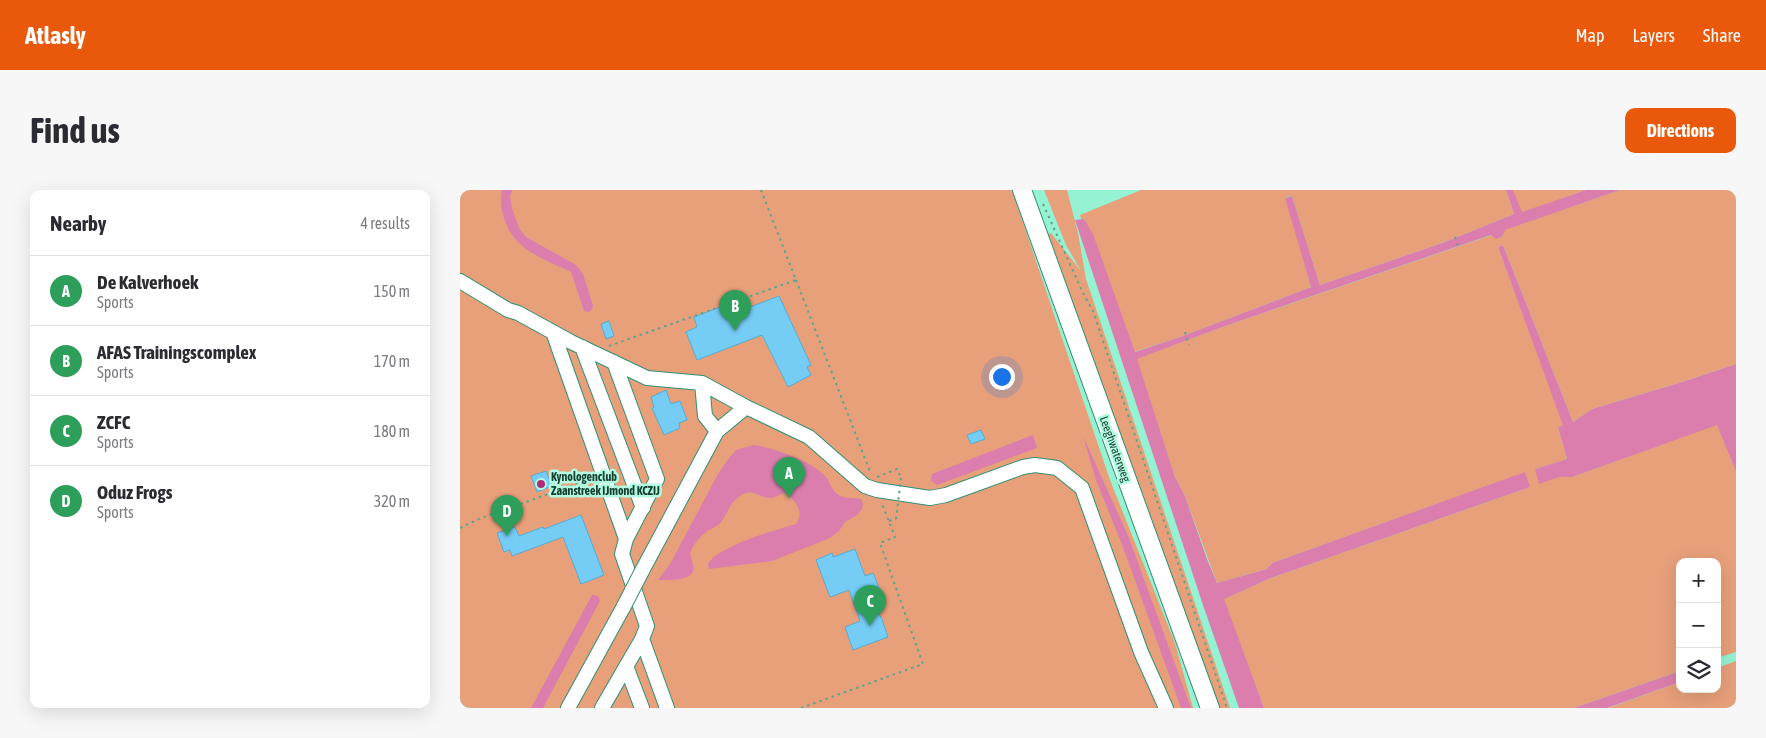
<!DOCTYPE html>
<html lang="en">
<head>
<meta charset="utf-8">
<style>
	:root { --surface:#fff; --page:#f7f7f7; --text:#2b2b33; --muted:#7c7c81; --line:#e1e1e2; --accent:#ea580c }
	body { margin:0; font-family:"Asap Condensed",sans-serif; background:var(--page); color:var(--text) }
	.controls { position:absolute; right:15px; bottom:15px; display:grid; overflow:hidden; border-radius:10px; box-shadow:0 5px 20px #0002 }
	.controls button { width:45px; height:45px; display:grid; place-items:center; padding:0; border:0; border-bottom:1px solid var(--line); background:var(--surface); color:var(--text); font:25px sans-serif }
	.you { position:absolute; left:541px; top:186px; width:18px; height:18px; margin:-12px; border:4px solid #fff; border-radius:50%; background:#1a73e8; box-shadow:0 0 0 8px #1a73e833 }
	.badge { display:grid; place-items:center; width:32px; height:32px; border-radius:50%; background:var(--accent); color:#fff; font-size:16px; font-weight:700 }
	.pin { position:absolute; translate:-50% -41px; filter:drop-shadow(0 1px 2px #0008) }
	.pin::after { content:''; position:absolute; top:26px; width:18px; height:15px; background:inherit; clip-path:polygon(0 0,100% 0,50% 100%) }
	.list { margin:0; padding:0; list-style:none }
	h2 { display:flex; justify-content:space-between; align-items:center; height:65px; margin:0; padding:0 20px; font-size:21px }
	h2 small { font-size:16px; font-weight:400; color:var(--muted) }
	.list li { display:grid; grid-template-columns:32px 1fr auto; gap:15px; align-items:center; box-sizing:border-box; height:70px; padding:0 20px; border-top:1px solid var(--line) }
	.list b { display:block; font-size:19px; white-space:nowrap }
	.list p { margin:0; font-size:16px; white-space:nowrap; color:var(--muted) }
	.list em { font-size:16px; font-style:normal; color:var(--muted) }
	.icon { flex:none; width:28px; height:28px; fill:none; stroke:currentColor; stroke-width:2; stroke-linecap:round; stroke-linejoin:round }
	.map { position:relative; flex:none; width:1276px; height:518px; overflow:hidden; border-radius:10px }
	header { display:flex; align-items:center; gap:30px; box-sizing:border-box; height:70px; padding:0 25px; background:var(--accent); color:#fff }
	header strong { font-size:24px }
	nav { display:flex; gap:28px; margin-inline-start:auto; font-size:18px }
	.intro { display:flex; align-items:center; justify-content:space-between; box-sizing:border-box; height:120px; padding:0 30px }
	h1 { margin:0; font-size:35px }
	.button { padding:12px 22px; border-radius:10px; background:var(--accent); color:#fff; font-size:18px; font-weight:700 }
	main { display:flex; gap:30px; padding:0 30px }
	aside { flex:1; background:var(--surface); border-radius:10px; box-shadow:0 5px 20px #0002 }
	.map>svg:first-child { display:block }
</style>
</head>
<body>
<header>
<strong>Atlasly</strong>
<nav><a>Map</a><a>Layers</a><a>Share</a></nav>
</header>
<div class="intro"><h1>Find us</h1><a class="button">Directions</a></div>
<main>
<aside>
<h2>Nearby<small>4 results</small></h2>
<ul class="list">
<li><span class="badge" style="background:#2e9e5b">A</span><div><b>De Kalverhoek</b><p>Sports</p></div><em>150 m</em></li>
<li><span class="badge" style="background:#2e9e5b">B</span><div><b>AFAS Trainingscomplex</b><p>Sports</p></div><em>170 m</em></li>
<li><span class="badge" style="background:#2e9e5b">C</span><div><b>ZCFC</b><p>Sports</p></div><em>180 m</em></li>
<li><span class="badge" style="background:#2e9e5b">D</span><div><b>Oduz Frogs</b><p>Sports</p></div><em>320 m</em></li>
</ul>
</aside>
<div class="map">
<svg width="1276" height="518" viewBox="0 0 1276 518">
	<rect width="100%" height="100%" fill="#95f2d2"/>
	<path fill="#e7a07a" d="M0,0H552L650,290L715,453L733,518H0Z
		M584,0H607L618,43L626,89L770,518H755L585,45L591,43L621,81L606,55Z
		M681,0H1046L1054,24L985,52L860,95L832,6L826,7L851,97L720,147L674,162L624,29H621L620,25Z
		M1053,0H1126L1061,23Z
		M1160,0H1276V174L1219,193L1132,219L1113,232L1043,55L1038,57L1104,235L1098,238L1107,269L1075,279L1099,287H1112L1257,234L1276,282V462L1257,468V372H1220V481L1114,518H804L763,409L811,388L1070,297L1064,283L812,373L807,379L757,393L725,306L715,287L676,169L765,136L1032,45L1036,49L1042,47L1044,40Z
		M1276,471V518H1148L1220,492V499H1257V478Z"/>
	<path fill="#db7ead" d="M42,0H52L50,6L52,18L59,38L66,47L116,75L123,84L133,116L132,119L129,122L124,121L111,82C84,69 56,61 45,31C41,20 40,11 42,0Z
		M1046,0H1053L1062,22L1126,0H1160L1045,40L1042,47L1036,49L1031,45L765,136L677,169L715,287L725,306L747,369L757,393L807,379L812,373L1065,282L1070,297L811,388L764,409L804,518H779L744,418L615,30L624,29L633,44L675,162L720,147L851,97L825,8L832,6L860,95L985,52L1054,24Z
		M1043,55L1113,232L1132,219L1219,193L1276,174V282L1257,235L1112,287H1099L1079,294L1075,279L1107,269L1098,238L1103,235L1038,57Z
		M573,245L577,258L477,295L471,291L472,284Z
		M623,246L669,348L731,518H721L663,357L636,290Z
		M294,255C313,258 352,271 365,286C368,288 369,293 371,296C378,310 387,307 401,309L403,314L402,319L397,325L385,332L379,341L370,348L312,371L249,379L248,374C258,356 315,340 336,334C345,322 335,311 326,303C321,303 317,307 312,308C303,309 295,300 286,303C271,308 269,322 261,332C256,338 250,338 245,343C240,347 233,355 231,361C228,369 237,375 232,383C227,391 207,390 198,390L210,374L258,284L269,268L276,260Z
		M132,405L138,406L140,411L83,518H71Z
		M1220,481V492L1147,518H1114Z"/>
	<path fill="#75ccf4" stroke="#55acd3" d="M319,106L351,175L347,177L351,185L328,197L302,145L237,170L226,142L237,137L234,127L268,114L272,124Z
		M149,131L154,146L146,149L141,134Z
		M206,200L211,214L220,211L227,230L219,233L220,238L204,245L192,218L194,217L191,207Z
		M521,240L525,249L511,254L507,245Z
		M86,281L92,296L77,302L71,286Z
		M121,325L144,385L121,394L103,347L52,366L50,360L44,362L37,343L55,337L59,346L83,337L84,339Z
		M395,359L405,386L413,383L419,398L407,402L416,425L419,424L422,429L428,447L393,460L385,437L400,431L389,400L370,407L356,370L372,363L373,367Z"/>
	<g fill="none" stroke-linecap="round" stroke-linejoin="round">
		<g stroke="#2f9174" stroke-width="16">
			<path id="minor" d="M0,91L48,120L58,123L111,152L187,188L242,193L286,217L349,247L405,296L417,300L470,308L486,305L563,277L575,275L597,278L622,298L681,462L706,518
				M93,142L166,349L162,364L187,436L182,449L142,518
				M122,157L183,318
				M154,172L197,289L166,349
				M242,193L245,226L257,241
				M182,381L257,241L286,217
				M182,449L207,518
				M166,476L182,518
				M108,518L164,416"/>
		</g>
		<g stroke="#2f9174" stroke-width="20">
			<path id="major" d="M562,0L750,518"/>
		</g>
		<path stroke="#5ea48c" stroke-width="2" stroke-dasharray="2.5 4" stroke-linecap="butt" d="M583,14L622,101L633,121L767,518
			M995,47L999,59
			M336,90L411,284
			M725,142L729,155
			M149,156L336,90L301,0
			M417,287L437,279L441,288
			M429,331L436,329
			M0,338L21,328L133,288
			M341,518L463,474L420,353L435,347L422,314"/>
		<use href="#minor" stroke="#fff" stroke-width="14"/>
		<use href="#major" stroke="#fff" stroke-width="18"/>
		<g stroke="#2f9174" stroke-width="16" stroke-linecap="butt">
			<path id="minor-bridge" d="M164,416L182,381"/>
		</g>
		<path stroke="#5ea48c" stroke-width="2" stroke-dasharray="2.5 4" stroke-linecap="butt" d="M436,329L441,288"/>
		<use href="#minor-bridge" stroke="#fff" stroke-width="14"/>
	</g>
	<circle fill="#ad2c78" stroke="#b3fce1" stroke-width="2" cx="81" cy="294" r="5"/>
	<g text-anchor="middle" stroke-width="5" stroke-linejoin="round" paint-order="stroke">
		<g font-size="12" fill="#173f32" stroke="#b3fce1">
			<text transform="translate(655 259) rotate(70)" y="4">Leeghwaterweg</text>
		</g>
		<g font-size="12" font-weight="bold" fill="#173f32" stroke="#b3fce1" text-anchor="start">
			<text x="91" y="291">Kynologenclub<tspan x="91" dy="14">Zaanstreek IJmond KCZIJ</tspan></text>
		</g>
	</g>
</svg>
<div class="controls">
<button>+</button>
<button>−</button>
<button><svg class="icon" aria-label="layers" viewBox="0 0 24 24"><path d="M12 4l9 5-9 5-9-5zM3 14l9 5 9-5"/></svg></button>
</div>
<div class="you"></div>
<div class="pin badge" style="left:329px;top:308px;background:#2e9e5b">A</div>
<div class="pin badge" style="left:275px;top:141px;background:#2e9e5b">B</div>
<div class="pin badge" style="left:410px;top:436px;background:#2e9e5b">C</div>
<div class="pin badge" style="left:47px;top:346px;background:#2e9e5b">D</div>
</div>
</main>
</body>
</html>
